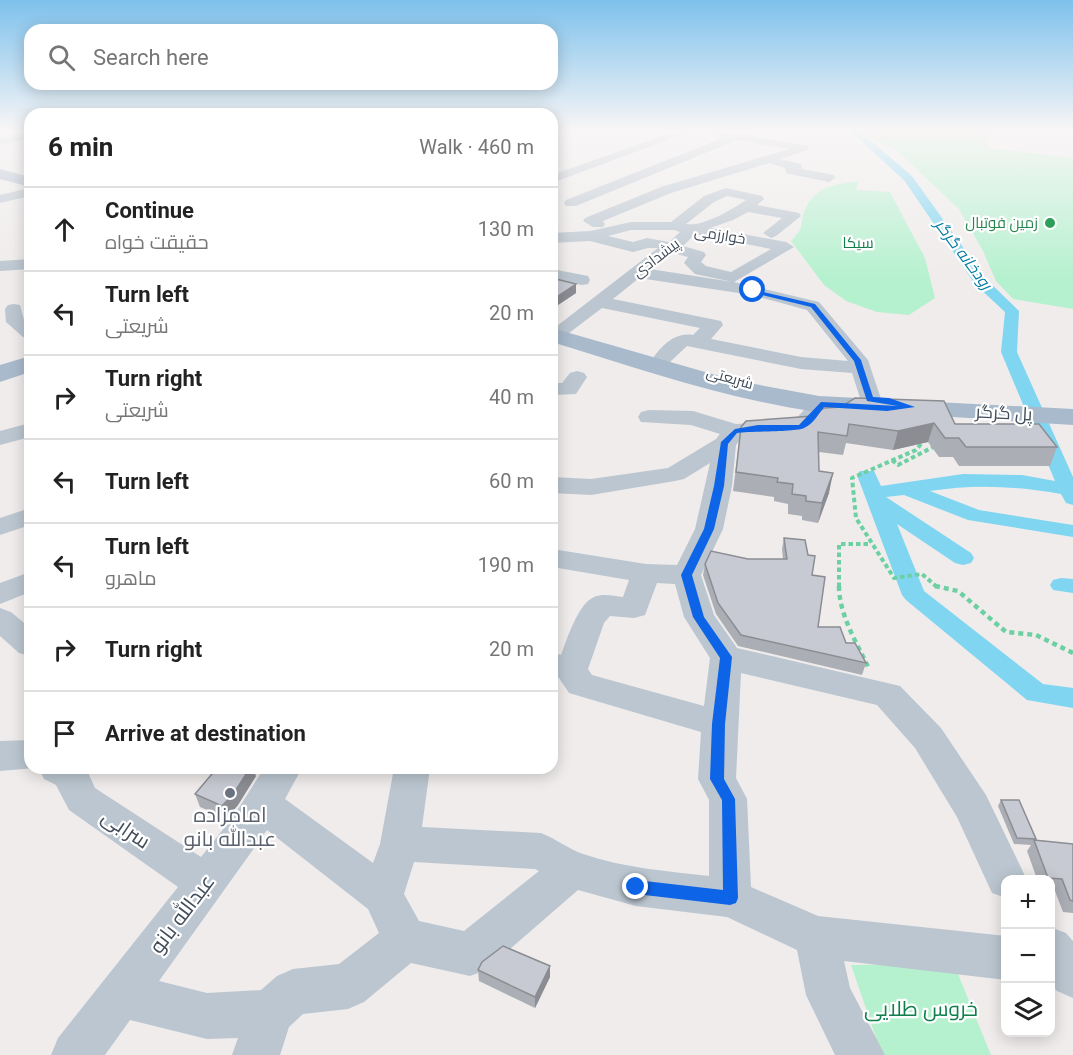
<!DOCTYPE html>
<html lang="en">
<head>
<meta charset="utf-8">
<style>
	:root { --surface:#fff; --page:#f2f2f2; --text:#222; --muted:#767676; --line:#e0e0e0 }
	body { margin:0; font-family:Roboto,Cairo,sans-serif; background:var(--page); color:var(--text) }
	.controls { position:absolute; right:18px; bottom:18px; display:grid; overflow:hidden; border-radius:12px; box-shadow:0 3px 15px #0003 }
	.controls button { width:54px; height:54px; display:grid; place-items:center; padding:0; border:0; border-bottom:2px solid var(--line); background:var(--surface); color:var(--text); font:30px sans-serif }
	.stop { position:absolute; width:18px; height:18px; margin:-14px; border:4px solid #0e64e6; border-radius:50%; background:#fff }
	.stop.end { background:#0e64e6; border-color:#fff; box-shadow:0 2px 6px #0008 }
	.list { margin:0; padding:0; list-style:none }
	h2 { display:flex; justify-content:space-between; align-items:center; height:78px; margin:0; padding:0 24px; font-size:26px }
	h2 small { font-size:20px; font-weight:400; color:var(--muted) }
	.list li { display:grid; grid-template-columns:39px 1fr auto; gap:18px; align-items:center; box-sizing:border-box; height:84px; padding:0 24px; border-top:2px solid var(--line) }
	.list b { display:block; font-size:22px; white-space:nowrap }
	.list p { margin:0; font-size:20px; white-space:nowrap; color:var(--muted) }
	.list em { font-size:20px; font-style:normal; color:var(--muted) }
	.icon { flex:none; width:33px; height:33px; fill:none; stroke:currentColor; stroke-width:2; stroke-linecap:round; stroke-linejoin:round }
	.map { position:relative; flex:none; width:1073px; height:1055px; overflow:hidden }
	.search { position:absolute; background:var(--surface); box-shadow:0 3px 15px #0003; left:24px; top:24px; width:534px; height:66px; display:flex; align-items:center; gap:15px; box-sizing:border-box; padding:0 21px; border-radius:18px; color:var(--muted); font-size:22px }
	.panel { position:absolute; background:var(--surface); box-shadow:0 3px 15px #0003; left:24px; top:108px; width:534px; height:666px; border-radius:18px }
	.map>svg:first-child { display:block }
</style>
</head>
<body>
<div class="map">
<svg width="1073" height="1055" viewBox="0 0 1073 1055">
	<rect width="100%" height="100%" fill="#efeceb"/>
	<path fill="#b6f1cf" d="M860,130H987L988,148L1073,158V309L1013,299L996,281L983,251L959,209L894,148L878,143Z
		M859,181L856,190L890,192L925,258L935,298L909,315L877,312L846,301L824,285L791,241C806,225 799,228 804,212C814,186 836,184 859,181Z
		M954,964L991,1055H882L851,965Z"/>
	<g fill="none" stroke-linecap="round" stroke-linejoin="round">
		<path fill="#80d5f1" fill-rule="evenodd" d="M849,130H858L912,176L985,278L1019,311L1017,352L1073,477V505L1066,503L1061,494C1016,486 974,484 930,491L979,510L1073,525V537L968,520L904,495L886,497L971,553L974,558L971,563L963,565L955,563L897,524L924,591L1043,684L1073,688V708L1027,700L906,600L902,595L857,475L860,471H874L881,486L963,474L1022,475L1055,481L1001,352L1005,312L975,284L904,180Z
			M1061,578L1073,579V593L1053,590L1050,585L1053,580Z"/>
		<path stroke="#6cd0a3" stroke-width="4" stroke-dasharray="4.5 3" stroke-linecap="butt" d="M921,444L916,450L852,478L856,518L894,578L922,574L937,587
			M892,460L898,465L935,446
			M839,587V544H871"/>
		<path stroke="#6cd0a3" stroke-width="4.5" stroke-dasharray="5 4" stroke-linecap="butt" d="M839,586C839,615 857,643 869,669
			M935,586L958,591L1006,632L1036,635L1073,653"/>
		<path fill="#bbc6d0" fill-rule="evenodd" d="M679,130H694L552,183V175Z
			M718,131L808,146V150L780,159L801,164L802,169L834,175L835,178L829,182L790,174L786,173L785,168L769,163L671,193L603,221L605,224L603,227H593L583,221L585,218L661,187L789,149L737,140L576,206H566L564,203L566,200L723,138L713,134Z
			M30,132V138L0,145V139Z
			M30,188V196L0,203V195Z
			M726,188L762,196L764,199L757,205L799,213L801,216L776,236L771,238L763,233L782,218L748,212L733,220L710,228L786,242L794,247L734,282L819,302L868,360L881,399L878,404L870,406L862,404L852,373L801,369L687,346L670,362H656L653,358C663,344 676,332 693,335L700,328L602,308L569,333H555L553,329L566,319L658,248H648L633,252L590,241L552,243V233L590,231L631,222H671L704,196ZM727,196L746,200C731,210 703,227 686,224L714,202ZM631,230H674L680,232L669,242L647,238L633,242L608,236ZM695,234L771,249L731,272L706,266L701,262L706,255L704,252L683,246ZM673,253L688,257L684,263L695,274L733,282L650,269ZM639,278L752,295L807,310L848,361L801,357L711,339L723,325L721,321L613,299Z
			M30,259V269L0,271V261Z
			M552,269L588,276L590,280L588,284L582,285L552,279Z
			M14,304L20,305L24,320L30,324V339L23,337L6,322L5,309L8,305Z
			M577,371L584,373L587,377L576,394L552,395V383H562L570,373Z
			M821,398L829,400L832,405L819,424L809,432L742,437L736,445L732,486L723,529L701,575L714,615L737,648L900,686L941,728L986,795L1027,880H1006V898L992,893L957,817L915,748L877,705L741,673L736,778L747,799L751,887L818,916L1006,936V980L844,961L850,988L885,1055H835L806,995L797,950L727,917L636,906L578,890L486,970L470,976L411,963L364,1002L348,1009L303,1014L289,1027L280,1055H232L238,1038L207,1039L130,1020L105,1055H51L58,1038L178,887L69,810L56,785L44,779L39,768H86L95,788L201,857L233,817L264,768H302L285,799L373,863L380,844L394,768H430L422,827L541,833C556,839 569,849 583,854C624,868 667,871 709,876V800L698,779L701,732L569,693L559,678L552,676V652L561,655C567,639 578,604 594,597C603,593 614,596 623,597L629,580L552,567V549L646,564L677,565L695,529L710,463L684,479L675,481L591,495L552,493V477L591,479L668,468L716,439L720,434L691,425L641,422L638,417L641,412L649,410L693,411L736,424L795,420L813,400ZM657,583L675,584L684,617L710,658L704,706L592,675L588,669L604,623L610,616L634,618L645,615ZM267,830L368,909L379,933L339,964L293,969L277,976L261,990L207,993L159,981ZM414,862L535,869L539,871L464,931L419,921L404,894Z
			M30,423V437L0,445V431Z
			M30,508V525L0,535V518Z
			M30,572V592L0,604V583Z
			M0,608L11,612L30,628V656L19,653L0,636Z
			M30,740V768H35L0,771V741Z
			M1050,927L1066,933L1073,941V998L1057,991L1050,983Z"/>
		<path fill="#a9bacd" fill-rule="evenodd" d="M0,169L30,177V187L0,179Z
			M552,328L733,380L819,396L1073,409V425C1020,422 966,417 913,415C881,414 849,416 817,412C726,399 640,369 552,342Z
			M30,356V372L0,382V365Z"/>
	</g>
	<path fill="#abaeb5" d="M552,278L576,284V293L555,307L552,306Z
		M746,421L955,424L1057,447L1050,466H959L953,457H939L928,442L893,450L846,443L843,455L819,452V471L829,493L818,523L802,520V516L788,514V504L774,501V497L733,491L741,427Z
		M784,538L812,575L818,627L846,643L866,663L862,675L738,646L716,614L703,575L705,564L748,559H783L782,549Z
		M256,776L238,805L227,818L200,807L195,794Z
		M1001,800L1036,839L1035,840L1073,844V913L1063,912L1055,891L1050,890V879H1037L1027,851L1031,845L1014,844L998,806Z
		M550,966V977L535,1008L479,981L478,970Z"/>
	<path fill="#8b8d93" d="M576,284V293L555,307V298Z
		M934,423L928,442L893,450L898,431Z
		M833,473L829,493L818,523L822,503Z
		M250,768H253L256,776L238,805L227,818L222,806Z
		M550,966V977L535,1008V997Z"/>
	<path fill="#c7cad2" stroke="#8b8d93" stroke-width="1.5" d="M552,278L576,284L555,298L552,297Z
		M855,398L944,401L955,424H1039L1057,447H966L959,438H945L934,423L898,431L849,424L847,436L818,432L819,471L833,473L822,503L806,501V496L792,494L793,484L777,482L778,478L736,472L741,427L746,421L813,416L824,408L841,407Z
		M784,538L805,540L808,555L815,556L812,575L825,577L818,627H840L846,643H855L866,663L741,635L718,603L705,564L711,551L748,559H787Z
		M217,768H250L234,793L222,806L195,794Z
		M1001,800H1019L1036,839L1017,838Z
		M1034,840L1073,844V901L1070,900L1062,879L1048,878Z
		M503,946L550,966L535,997L478,970L482,962Z"/>
	<linearGradient id="sky" x2="0" y2="1"><stop stop-color="#7ec1ec"/><stop offset="0.47" stop-color="#f8f6f6"/><stop offset="1" stop-color="#f8f6f6" stop-opacity="0"/></linearGradient>
	<rect width="1073" height="277" fill="url(#sky)"/>
	<path fill="#0e64e6" d="M750,289L815,304L861,360L873,397L889,398L915,407L887,411L824,407C818,415 813,424 804,428C798,432 750,431 737,433L728,444L724,486L714,529L692,575L704,617L732,657L725,724L724,779L735,799L738,898L736,903L730,905L636,894L630,892L628,887L630,882L636,880L723,890L722,800L710,779L712,724L720,658L693,617L681,575L704,529L714,486L721,442L735,429L758,425H799L821,402L898,406L867,401L854,361L811,307L750,292Z"/>
	<circle fill="#2e9e5b" stroke="#fff" stroke-width="2" cx="1050" cy="223" r="6"/>
	<circle fill="#6b7280" stroke="#fff" stroke-width="2" cx="230" cy="793" r="6"/>
	<g text-anchor="middle" stroke-width="4.5" stroke-linejoin="round" paint-order="stroke">
		<g font-size="15" fill="#27864d" stroke="#fff" text-anchor="end">
			<text x="1038" y="228">زمین فوتبال</text>
		</g>
		<g font-size="15" fill="#434e5a" stroke="#fff">
			<text transform="translate(720 235) rotate(9)" y="5">خوارزمی</text>
			<text transform="translate(656 258) rotate(-37)" y="5">پیشدادی</text>
			<text transform="translate(730 378) rotate(16)" y="5">شریعتی</text>
		</g>
		<g font-size="15" fill="#117f4c" stroke="#fff">
			<text x="858" y="248">سیکا</text>
		</g>
		<g font-size="16" font-style="italic" fill="#057da5" stroke="#fff">
			<text transform="translate(964 254) rotate(53)" y="6">رودخانه گرگر</text>
		</g>
		<g font-size="18" fill="#434e5a" stroke="#fff">
			<text transform="translate(1004 413) rotate(3)" y="6">پل گرگر</text>
		</g>
		<g font-size="21" fill="#5b616d" stroke="#fff">
			<text x="230" y="822">امامزاده<tspan x="230" dy="24">عبدالله بانو</tspan></text>
		</g>
		<g font-size="21" fill="#434e5a" stroke="#fff">
			<text transform="translate(126 829) rotate(34)" y="7">سرابی</text>
			<text transform="translate(182 914) rotate(-53)" y="7">عبدالله بانو</text>
		</g>
		<g font-size="21" fill="#117f4c" stroke="#fff">
			<text x="921" y="1016">خروس طلایی</text>
		</g>
	</g>
</svg>
<div class="controls">
<button>+</button>
<button>−</button>
<button><svg class="icon" aria-label="layers" viewBox="0 0 24 24"><path d="M12 4l9 5-9 5-9-5zM3 14l9 5 9-5"/></svg></button>
</div>
<div class="stop" style="left:753px;top:290px"></div>
<div class="stop end" style="left:636px;top:887px"></div>
<div class="search"><svg class="icon" aria-label="search" viewBox="0 0 24 24"><circle cx="10" cy="10" r="6"/><path d="M15 15l6 6"/></svg>Search here</div>
<section class="panel">
<h2>6 min<small>Walk · 460 m</small></h2>
<ul class="list">
<li><svg class="icon" aria-label="ahead" viewBox="0 0 24 24"><path d="M12 20V5M6 11l6-6 6 6"/></svg><div><b>Continue</b><p>حقیقت خواه</p></div><em>130 m</em></li>
<li><svg class="icon" aria-label="left" viewBox="0 0 24 24"><path d="M17 20v-9H6M10 6l-5 5 5 5"/></svg><div><b>Turn left</b><p>شریعتی</p></div><em>20 m</em></li>
<li><svg class="icon" aria-label="right" viewBox="0 0 24 24"><path d="M7 20v-9h11M14 6l5 5-5 5"/></svg><div><b>Turn right</b><p>شریعتی</p></div><em>40 m</em></li>
<li><svg class="icon" aria-label="left" viewBox="0 0 24 24"><path d="M17 20v-9H6M10 6l-5 5 5 5"/></svg><div><b>Turn left</b></div><em>60 m</em></li>
<li><svg class="icon" aria-label="left" viewBox="0 0 24 24"><path d="M17 20v-9H6M10 6l-5 5 5 5"/></svg><div><b>Turn left</b><p>ماهرو</p></div><em>190 m</em></li>
<li><svg class="icon" aria-label="right" viewBox="0 0 24 24"><path d="M7 20v-9h11M14 6l5 5-5 5"/></svg><div><b>Turn right</b></div><em>20 m</em></li>
<li><svg class="icon" aria-label="arrive" viewBox="0 0 24 24"><path d="M6 21V4h12l-3 4 3 4H6"/></svg><div><b>Arrive at destination</b></div></li>
</ul>
</section>
</div>
</body>
</html>
